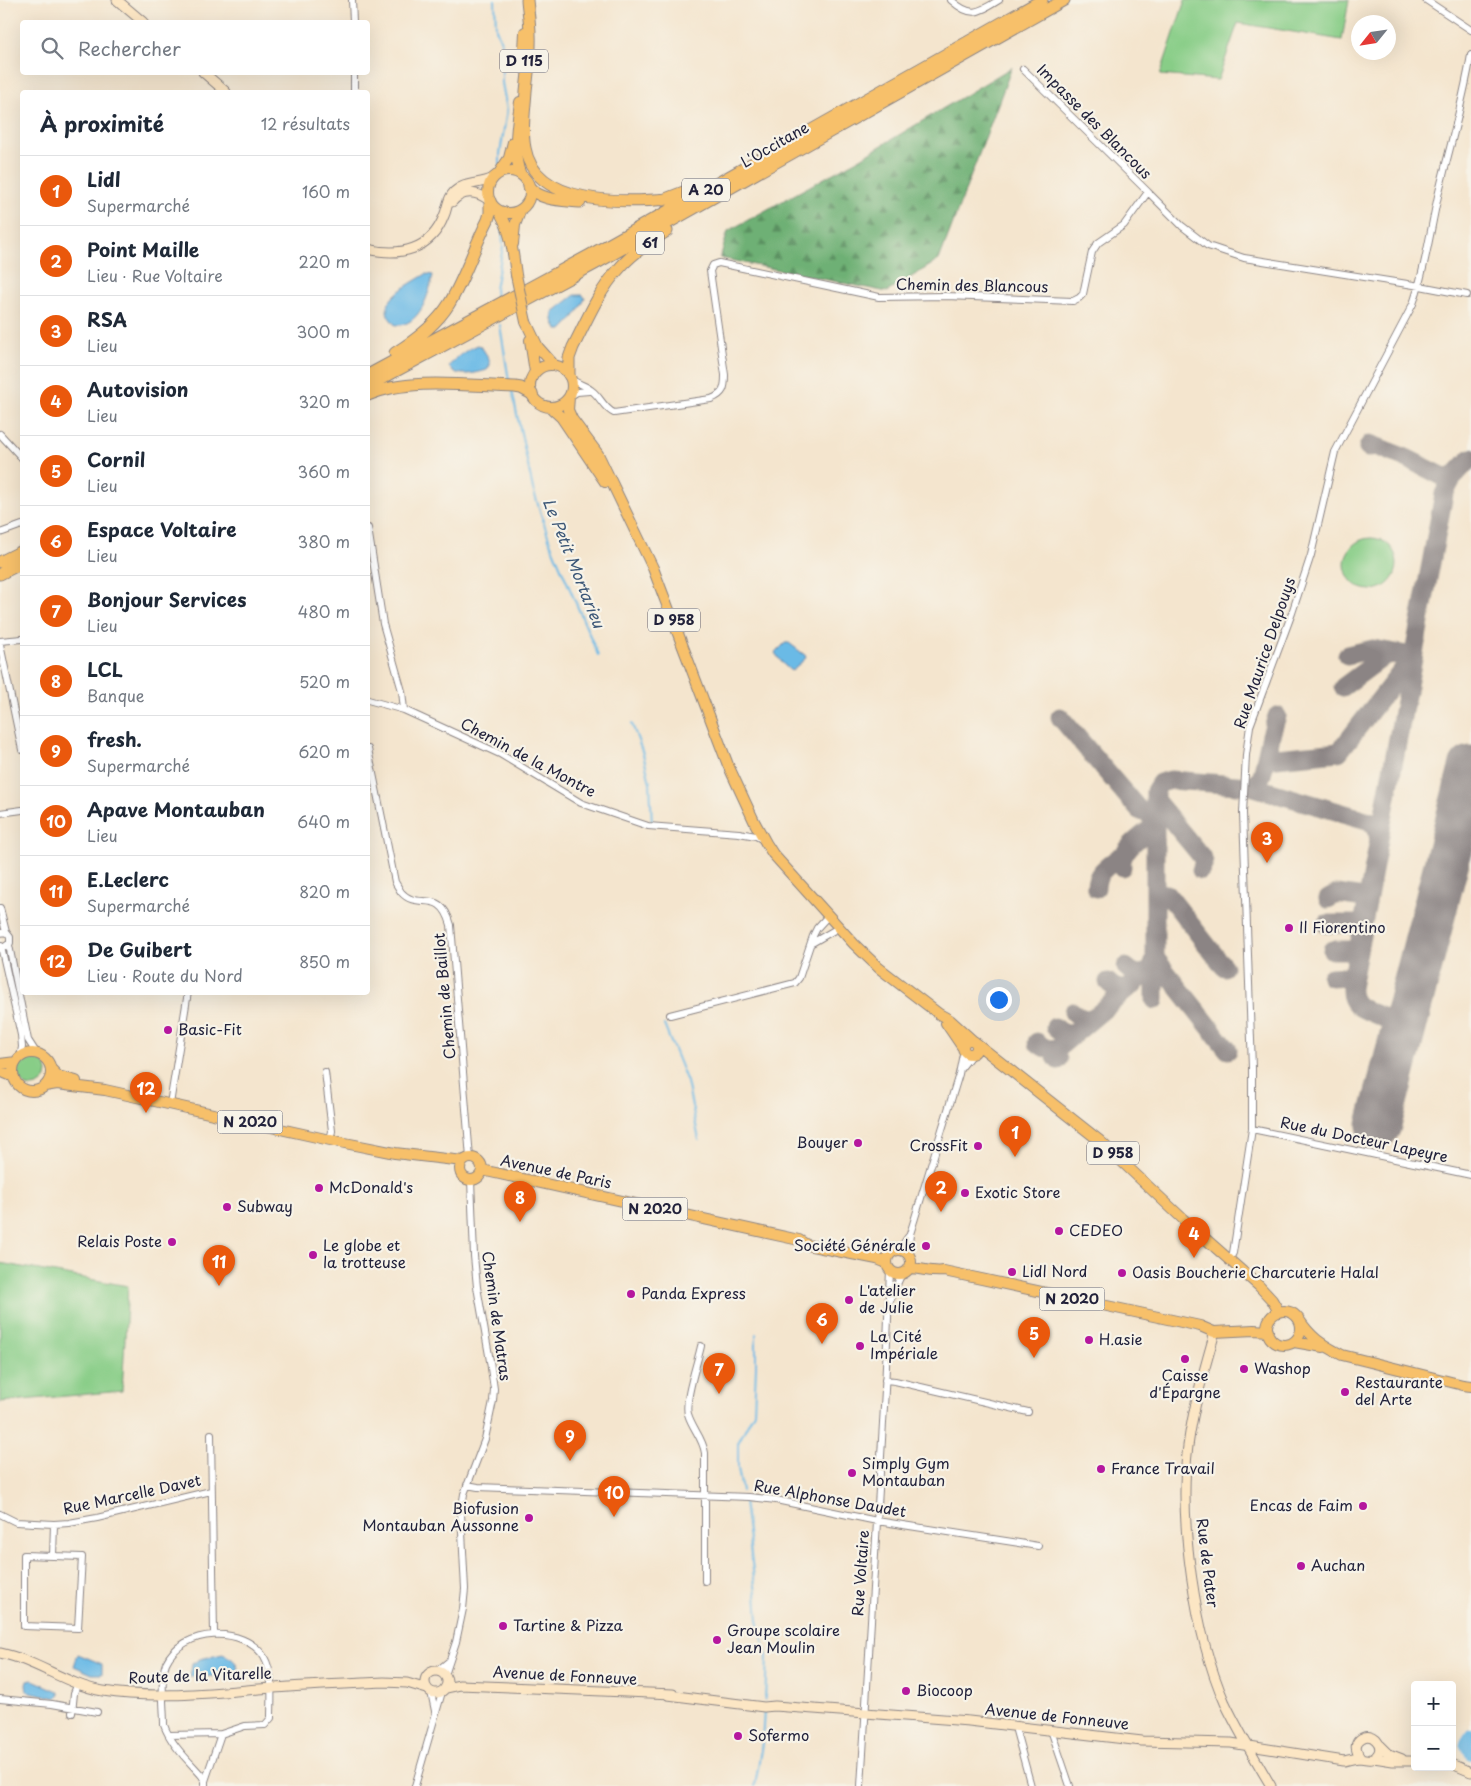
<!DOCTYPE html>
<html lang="fr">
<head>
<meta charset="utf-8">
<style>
	:root { --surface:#fff; --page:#f2f2f3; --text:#1f2937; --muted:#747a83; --line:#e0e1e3; --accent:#ea580c }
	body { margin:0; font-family:"Playpen Sans",sans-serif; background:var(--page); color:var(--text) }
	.controls { position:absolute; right:15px; bottom:15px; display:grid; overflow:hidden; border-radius:5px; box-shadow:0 5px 20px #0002 }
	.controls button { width:45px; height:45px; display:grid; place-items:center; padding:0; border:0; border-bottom:1px solid var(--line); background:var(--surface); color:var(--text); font:25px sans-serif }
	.compass { position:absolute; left:1351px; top:15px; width:45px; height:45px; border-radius:50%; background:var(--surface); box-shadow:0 5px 20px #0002; rotate:240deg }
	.you { position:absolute; left:998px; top:999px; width:18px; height:18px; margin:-12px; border:4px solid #fff; border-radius:50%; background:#1a73e8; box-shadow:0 0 0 8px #1a73e833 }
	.badge { display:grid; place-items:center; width:32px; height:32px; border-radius:50%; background:var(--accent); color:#fff; font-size:16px; font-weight:700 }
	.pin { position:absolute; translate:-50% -41px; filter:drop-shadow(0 1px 2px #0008) }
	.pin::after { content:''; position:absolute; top:26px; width:18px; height:15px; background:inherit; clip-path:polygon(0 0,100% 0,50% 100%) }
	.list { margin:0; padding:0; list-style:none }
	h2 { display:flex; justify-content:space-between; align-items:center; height:65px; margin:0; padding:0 20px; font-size:21px }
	h2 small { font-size:16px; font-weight:400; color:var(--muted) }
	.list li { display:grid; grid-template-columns:32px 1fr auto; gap:15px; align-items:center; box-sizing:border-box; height:70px; padding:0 20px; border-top:1px solid var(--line) }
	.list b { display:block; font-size:19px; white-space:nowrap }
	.list p { margin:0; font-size:16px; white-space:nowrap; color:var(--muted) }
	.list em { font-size:16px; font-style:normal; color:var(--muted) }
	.icon { flex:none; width:28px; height:28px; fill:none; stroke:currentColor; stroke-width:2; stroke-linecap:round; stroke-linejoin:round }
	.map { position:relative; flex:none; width:1471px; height:1786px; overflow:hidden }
	.search { position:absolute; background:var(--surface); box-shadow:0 5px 20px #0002; left:20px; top:20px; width:350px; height:55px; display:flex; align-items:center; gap:12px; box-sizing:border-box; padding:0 18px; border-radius:5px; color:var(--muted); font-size:19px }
	.panel { position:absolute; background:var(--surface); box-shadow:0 5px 20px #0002; left:20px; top:90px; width:350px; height:905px; border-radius:5px }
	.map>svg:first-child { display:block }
</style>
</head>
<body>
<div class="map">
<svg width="1471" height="1786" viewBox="0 0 1471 1786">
	<defs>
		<pattern id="forest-firs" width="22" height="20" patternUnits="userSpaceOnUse" patternTransform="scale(1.25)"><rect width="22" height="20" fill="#6eb074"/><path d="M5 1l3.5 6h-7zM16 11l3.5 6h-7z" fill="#5a8f60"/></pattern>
	</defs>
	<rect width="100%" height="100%" fill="#f7f3e8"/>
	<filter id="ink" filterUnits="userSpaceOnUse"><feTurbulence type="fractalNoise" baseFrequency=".02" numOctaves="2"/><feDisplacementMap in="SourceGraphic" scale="10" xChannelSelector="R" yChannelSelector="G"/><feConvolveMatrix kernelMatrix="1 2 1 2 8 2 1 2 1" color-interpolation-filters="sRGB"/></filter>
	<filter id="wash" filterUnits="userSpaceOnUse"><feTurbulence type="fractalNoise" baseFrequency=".0096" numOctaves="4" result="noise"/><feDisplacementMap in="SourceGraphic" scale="20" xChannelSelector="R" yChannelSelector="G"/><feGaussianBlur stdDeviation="1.12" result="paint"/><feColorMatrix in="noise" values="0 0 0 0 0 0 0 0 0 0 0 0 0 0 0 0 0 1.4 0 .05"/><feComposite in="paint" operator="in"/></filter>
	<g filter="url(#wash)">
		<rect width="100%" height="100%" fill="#f4e5ce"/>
		<path fill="#88cd87" stroke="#557861" d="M1185,0H1349L1342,40L1238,23L1218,80L1160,75Z
			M1345 564a26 26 0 1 1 52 0a26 26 0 1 1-52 0Z
			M17 1072a15 15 0 1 1 30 0a15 15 0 1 1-30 0Z
			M0,1263L128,1286L122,1391L0,1402Z"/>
		<path fill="url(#forest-firs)" stroke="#486958" d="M1012,67L939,260L887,292L720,258L728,231L859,159Z"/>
		<path fill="#6bbae6" stroke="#466e90" d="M426,274L433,275C429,294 420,327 395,325C393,322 389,318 388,315C381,297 414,282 426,274Z
			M575,295H583L585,298C581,309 571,321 562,330H557L553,320V312Z
			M478,345L481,346L489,359L490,365L487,370C477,373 454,379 449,366C457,356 466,350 478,345Z
			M785,643H789L806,656L805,659L791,671L783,664L775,653Z
			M78,1654L102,1664V1674H92L74,1666Z
			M223,1654C233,1659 239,1662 238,1675L190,1677L192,1664L200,1659Z
			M33,1680L58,1691L60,1695L56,1698L27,1691L26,1685L27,1681Z"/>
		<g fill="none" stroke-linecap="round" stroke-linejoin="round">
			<path stroke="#6bbae6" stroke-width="2" d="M495,0L496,29L502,44V83L507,110L500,154V165
				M496,298L495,289L503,247L502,227
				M500,325L509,381
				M512,391L533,489L550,542L598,655
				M632,724L643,754L650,783L652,824
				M664,1025L687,1082L699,1140
				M742,1491L738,1468V1443L754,1412L756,1367V1334
				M744,1502L756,1593L758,1620L767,1657L765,1700
				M755,1786L762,1743L764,1710"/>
			<path stroke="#6bbae6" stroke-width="12" d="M1471,1735L1466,1743L1471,1754"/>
			<path stroke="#8b8484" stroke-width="19" d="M1368,448L1370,444L1406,458L1446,478L1451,477L1456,474
				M1347,655L1373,649L1413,656
				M1343,687L1386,655L1398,654
				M1060,717L1139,810L1155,817
				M1276,758L1339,752L1404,668L1405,661L1410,658
				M1250,786L1257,782L1262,775L1271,735L1277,716
				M1155,800L1201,856L1204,862L1201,870
				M1122,867C1119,849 1143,836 1155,825
				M1096,888C1095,873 1108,866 1119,857
				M1155,894H1167L1224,967
				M1328,899L1337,894L1364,898L1369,893
				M1326,924H1359L1364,919
				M1332,950H1354L1359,947
				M1155,958L1228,1050
				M1126,967C1133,974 1140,976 1149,971
				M1331,977L1349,976L1354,972
				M1108,982C1115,990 1123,991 1132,986
				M1155,1000V791L1160,783L1171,780L1250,786L1370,821L1377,829L1379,841
				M1073,1012C1079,1019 1087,1021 1095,1016
				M1381,1017C1409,1024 1410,1003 1415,983
				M1055,1027C1062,1034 1069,1036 1078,1031
				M1037,1042C1044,1049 1051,1051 1060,1046
				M1058,1060L1055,1055L1058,1048L1149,971L1152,968L1155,958
				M1391,1077C1394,1066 1400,1050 1399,1038C1394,1006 1349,1020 1351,988L1444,494L1453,477L1471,458"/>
			<path stroke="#8b8484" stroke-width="45" d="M1379,1125L1471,768"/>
		</g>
	</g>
	<g filter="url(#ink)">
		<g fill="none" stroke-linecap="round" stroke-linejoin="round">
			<g stroke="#8b8484" stroke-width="8">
				<path id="street" d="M352,0L353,22
					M951,0C971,18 978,13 999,0
					M1426,0L1471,30
					M1023,69L1148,192
					M354,92V72
					M570,378C577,384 585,385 591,390C601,397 603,408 614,413L711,399C724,394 725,388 725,375L710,271L713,265L719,263L879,297L946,296L1073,301L1079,298L1083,294L1092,252L1098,243L1124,225L1148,192L1182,226L1208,246L1244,258L1420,286L1467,295
					M569,397L577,392L589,391
					M0,434L22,458
					M368,528L383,624L402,691L404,710
					M0,533L22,525
					M0,641L22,639
					M0,644L22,750
					M368,700L404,710L500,754L581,803L648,826L739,833L756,836L763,840
					M368,749L395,882C397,885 399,889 401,892C418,912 440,886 451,925L470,1158
					M0,813L22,810
					M0,908L6,932
					M0,933L6,932L10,937V943L6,946
					M812,943L838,928
					M9,945L28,1040L37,1054
					M1,946L21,1035L22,1047L20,1058
					M670,1015L795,983L799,978L813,936L817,928L828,916
					M961,1068L973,1053
					M325,1072L332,1131L330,1140
					M170,1104L188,992
					M1252,1129L1471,1175
					M899,1250L908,1237
					M908,1254L910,1234L959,1074L964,1049
					M1229,1261L1233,1253L1252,1129V1068L1243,813L1246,755L1250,726L1292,613L1311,555L1335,452L1413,304C1425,270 1430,232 1438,196C1449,149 1463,103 1471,55
					M889,1302C896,1293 896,1282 903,1273
					M701,1346C698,1361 684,1401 688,1414C692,1428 703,1438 705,1453V1581
					M885,1380L895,1381L1028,1412
					M211,1434L214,1634
					M467,1485L478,1487L749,1497L776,1500L877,1521L1038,1546
					M0,1514L16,1522L54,1524L69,1523L97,1518L211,1491
					M53,1556L82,1557L78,1628L24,1626V1555L53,1556L54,1524
					M437,1671L448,1662
					M445,1675L456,1642L463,1609L465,1589L461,1513L464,1494L485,1439L493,1401L494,1389L490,1361L477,1287L474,1256L471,1180
					M431,1692L435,1711
					M0,1699L52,1704L97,1712
					M72,1713L74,1693L78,1683
					M1016,1726V1731L1031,1786
					M1051,1730L1070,1786
					M169,1735L221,1734L205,1781
					M205,1786V1781L202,1776C189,1761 171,1745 164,1725C164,1708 160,1679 166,1663C182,1628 244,1625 264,1657C274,1674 271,1700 271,1718L265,1725L245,1726L221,1734
					M415,1786L442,1692
					M861,1786L885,1390L890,1270"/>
			</g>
			<g stroke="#8b8484" stroke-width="11">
				<path id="secondary" d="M117,0L143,22
					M203,72L226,92
					M452,202C463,189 477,191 490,201
					M368,249C400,257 431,250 444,216C448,207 447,199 454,192C465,181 481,185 493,178
					M1214,1332L1213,1339C1203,1374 1193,1409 1188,1446C1178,1519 1195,1636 1225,1703C1239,1732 1255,1759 1271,1786
					M0,1653C36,1660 67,1685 103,1691C154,1699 208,1693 259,1689C300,1686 342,1684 384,1682L407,1683L427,1689
					M425 1682a11 11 0 1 1 22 0a11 11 0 1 1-22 0Z
					M446,1688L460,1685L673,1694
					M668,1695L764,1707L775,1706L969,1721L1142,1741L1231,1743L1344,1761C1349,1760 1355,1758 1360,1758C1367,1759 1373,1762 1378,1754C1384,1744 1372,1732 1362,1738C1353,1743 1356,1752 1361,1758
					M1380,1745L1389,1754L1402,1759
					M1374,1758L1393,1761H1415
					M1452,1764L1471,1772"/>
			</g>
			<g stroke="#8b8484" stroke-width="12">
				<path id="primary" d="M523,68L525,32
					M520,102C517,125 512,154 521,175
					M488 192a21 21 0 1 1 42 0a21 21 0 1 1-42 0Z
					M499,173L509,158L513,142
					M498,210C511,228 513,253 516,275
					M513,244L515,225L521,209
					M526,322L538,347L554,365
					M530,340L535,372
					M530 386a21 21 0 1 1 42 0a21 21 0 1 1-42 0Z
					M569,397L568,410L572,419L598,454L653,568L728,765L755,823L766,843L773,854L854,944L879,968L939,1014L950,1020L972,1040
					M550,407L561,417L605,482
					M946,1023L963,1048
					M963 1047a7 7 0 1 1 14 0a7 7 0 1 1-14 0Z
					M976,1043L1100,1141L1183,1219L1259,1286L1272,1300L1279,1312
					M13 1072a19 19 0 1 1 38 0a19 19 0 1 1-38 0Z
					M0,1064L16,1062
					M51,1069L58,1076L76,1081
					M0,1071L14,1077
					M45,1086L57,1084L105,1090L330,1140L395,1153L463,1161
					M460 1169a11 11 0 1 1 22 0a11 11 0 1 1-22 0Z
					M482,1170L799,1240L807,1245L877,1259L887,1263
					M887 1262a12 12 0 1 1 24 0a12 12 0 1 1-24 0Z
					M909,1268C921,1268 932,1273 944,1271L1200,1326L1214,1332L1254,1330L1268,1331
					M1267 1328a17 17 0 1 1 34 0a17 17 0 1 1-34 0Z
					M1298,1318C1311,1338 1321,1344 1342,1355L1463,1385L1471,1386
					M1294,1342L1323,1347"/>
			</g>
			<g stroke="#8b8484" stroke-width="13">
				<path id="highway" d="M527,0C528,11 530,23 530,34C531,53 528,72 526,91C525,109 521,130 525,148C535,206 624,203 669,199
					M529,187C541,201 562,200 580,202
					M663,200L699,186
					M395,353C416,340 436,325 449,304C465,278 474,247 488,220L490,213V201
					M368,375L590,255L1042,0
					M569,375V358L573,347C586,322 598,292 618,270C631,254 649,242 667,231
					M368,386L595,264L1064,0
					M368,395C409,377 469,386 515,387L521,388L532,394
					M0,562L22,551
					M0,574L22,563"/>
			</g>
			<use href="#street" stroke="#fff" stroke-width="6"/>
			<use href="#secondary" stroke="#fce6c4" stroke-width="9"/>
			<use href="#primary" stroke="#f7c06b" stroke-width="10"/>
			<use href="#highway" stroke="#f7c06b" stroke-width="11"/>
			<g stroke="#8b8484" stroke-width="12" stroke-linecap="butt">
				<path id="primary-bridge" d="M516,275L526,322"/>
			</g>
			<use href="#primary-bridge" stroke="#f7c06b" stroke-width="10"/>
		</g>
	</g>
	<g fill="#b5179e" stroke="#f7f3e8" stroke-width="2">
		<circle cx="1289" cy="928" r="5"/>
		<circle cx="168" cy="1030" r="5"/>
		<circle cx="858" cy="1143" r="5"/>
		<circle cx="978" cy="1146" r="5"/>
		<circle cx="319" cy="1188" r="5"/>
		<circle cx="965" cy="1193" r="5"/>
		<circle cx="227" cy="1207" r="5"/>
		<circle cx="1059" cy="1231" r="5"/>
		<circle cx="172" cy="1242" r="5"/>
		<circle cx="926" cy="1246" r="5"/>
		<circle cx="313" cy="1255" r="5"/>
		<circle cx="1012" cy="1272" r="5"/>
		<circle cx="1122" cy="1273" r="5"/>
		<circle cx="631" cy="1294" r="5"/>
		<circle cx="849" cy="1300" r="5"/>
		<circle cx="1089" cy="1340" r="5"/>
		<circle cx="860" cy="1346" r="5"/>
		<circle cx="1185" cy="1359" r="5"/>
		<circle cx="1244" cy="1369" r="5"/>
		<circle cx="1345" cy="1392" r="5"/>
		<circle cx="1101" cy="1469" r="5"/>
		<circle cx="852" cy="1473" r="5"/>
		<circle cx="1363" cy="1506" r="5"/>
		<circle cx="529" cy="1518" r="5"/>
		<circle cx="1301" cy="1566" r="5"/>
		<circle cx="503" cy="1626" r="5"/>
		<circle cx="717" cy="1640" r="5"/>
		<circle cx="906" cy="1691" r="5"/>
		<circle cx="738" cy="1736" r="5"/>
	</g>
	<g text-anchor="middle" stroke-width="4.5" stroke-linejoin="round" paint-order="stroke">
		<g fill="#f7f3e8" stroke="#62616f" stroke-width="1">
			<rect x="500" y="49.5" width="48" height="23" rx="4"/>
			<rect x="682" y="178.5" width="48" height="23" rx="4"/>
			<rect x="636" y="231.5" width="28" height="23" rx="4"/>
			<rect x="648" y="608.5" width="52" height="23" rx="4"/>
			<rect x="217.5" y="1110.5" width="65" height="23" rx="4"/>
			<rect x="1087" y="1141.5" width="52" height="23" rx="4"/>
			<rect x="622.5" y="1197.5" width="65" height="23" rx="4"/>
			<rect x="1039.5" y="1287.5" width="65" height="23" rx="4"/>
		</g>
		<g font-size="14" font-weight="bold" fill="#22223b">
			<text x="524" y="66">D 115</text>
			<text x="706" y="195">A 20</text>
			<text x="650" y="248">61</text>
			<text x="674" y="625">D 958</text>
			<text x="250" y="1127">N 2020</text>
			<text x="1113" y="1158">D 958</text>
			<text x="655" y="1214">N 2020</text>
			<text x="1072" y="1304">N 2020</text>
		</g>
		<g font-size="15" fill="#22223b" stroke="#f7f3e8">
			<text transform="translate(1094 122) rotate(45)" y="5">Impasse des Blancous</text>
			<text transform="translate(775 145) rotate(-30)" y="5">L'Occitane</text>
			<text transform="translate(972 286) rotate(1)" y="5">Chemin des Blancous</text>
			<text transform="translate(1265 653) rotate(-71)" y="5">Rue Maurice Delpouys</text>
			<text transform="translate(528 758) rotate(28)" y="5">Chemin de la Montre</text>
			<text transform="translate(445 996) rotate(-95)" y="5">Chemin de Baillot</text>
			<text transform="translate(1364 1140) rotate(12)" y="5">Rue du Docteur Lapeyre</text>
			<text transform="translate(556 1172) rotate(12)" y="5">Avenue de Paris</text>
			<text transform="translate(496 1316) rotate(82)" y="5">Chemin de Matras</text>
			<text transform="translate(132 1495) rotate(-12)" y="5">Rue Marcelle Davet</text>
			<text transform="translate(830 1499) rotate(10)" y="5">Rue Alphonse Daudet</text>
			<text transform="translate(1207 1563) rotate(83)" y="5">Rue de Pater</text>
			<text transform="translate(861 1573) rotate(-86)" y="5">Rue Voltaire</text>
			<text transform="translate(200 1676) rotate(-2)" y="5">Route de la Vitarelle</text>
			<text transform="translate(565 1676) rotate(3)" y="5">Avenue de Fonneuve</text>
			<text transform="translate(1057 1717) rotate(6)" y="5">Avenue de Fonneuve</text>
		</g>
		<g font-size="15" fill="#22223b" stroke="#f7f3e8" text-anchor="start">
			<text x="1299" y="933">Il Fiorentino</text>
			<text x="178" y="1035">Basic-Fit</text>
			<text x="848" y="1148" text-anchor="end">Bouyer</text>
			<text x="968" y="1151" text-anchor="end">CrossFit</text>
			<text x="329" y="1193">McDonald's</text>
			<text x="975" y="1198">Exotic Store</text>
			<text x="237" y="1212">Subway</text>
			<text x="1069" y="1236">CEDEO</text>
			<text x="162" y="1247" text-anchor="end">Relais Poste</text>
			<text x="323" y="1251">Le globe et<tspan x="323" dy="17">la trotteuse</tspan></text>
			<text x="916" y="1251" text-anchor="end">Société Générale</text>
			<text x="1022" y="1277">Lidl Nord</text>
			<text x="1132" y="1278">Oasis Boucherie Charcuterie Halal</text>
			<text x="859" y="1296">L'atelier<tspan x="859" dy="17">de Julie</tspan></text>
			<text x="641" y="1299">Panda Express</text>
			<text x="870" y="1342">La Cité<tspan x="870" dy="17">Impériale</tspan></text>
			<text x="1099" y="1345">H.asie</text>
			<text x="1254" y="1374">Washop</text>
			<text x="1185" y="1381" text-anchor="middle">Caisse<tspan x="1185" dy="17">d'Épargne</tspan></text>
			<text x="1355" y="1388">Restaurante<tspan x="1355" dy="17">del Arte</tspan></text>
			<text x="862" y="1469">Simply Gym<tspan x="862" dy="17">Montauban</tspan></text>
			<text x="1111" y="1474">France Travail</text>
			<text x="1353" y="1511" text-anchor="end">Encas de Faim</text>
			<text x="519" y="1514" text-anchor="end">Biofusion<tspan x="519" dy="17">Montauban Aussonne</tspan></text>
			<text x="1311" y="1571">Auchan</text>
			<text x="513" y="1631">Tartine &amp; Pizza</text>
			<text x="727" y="1636">Groupe scolaire<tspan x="727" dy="17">Jean Moulin</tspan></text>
			<text x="916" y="1696">Biocoop</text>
			<text x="748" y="1741">Sofermo</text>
		</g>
		<g font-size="16" font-style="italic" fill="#3c5777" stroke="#f7f3e8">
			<text transform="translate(574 563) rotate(68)" y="6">Le Petit Mortarieu</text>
		</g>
	</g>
</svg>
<div class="controls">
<button>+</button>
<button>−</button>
</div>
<svg class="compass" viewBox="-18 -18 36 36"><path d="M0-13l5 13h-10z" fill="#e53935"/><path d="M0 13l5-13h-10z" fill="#747a83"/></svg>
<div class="you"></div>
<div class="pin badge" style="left:1015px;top:1157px">1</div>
<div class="pin badge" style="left:941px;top:1212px">2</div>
<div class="pin badge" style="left:1267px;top:863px">3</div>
<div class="pin badge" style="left:1194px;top:1258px">4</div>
<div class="pin badge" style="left:1034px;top:1358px">5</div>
<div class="pin badge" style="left:822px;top:1344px">6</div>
<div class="pin badge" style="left:719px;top:1394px">7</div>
<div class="pin badge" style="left:520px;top:1222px">8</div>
<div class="pin badge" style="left:570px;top:1461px">9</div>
<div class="pin badge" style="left:614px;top:1517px">10</div>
<div class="pin badge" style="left:219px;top:1286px">11</div>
<div class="pin badge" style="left:146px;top:1113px">12</div>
<div class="search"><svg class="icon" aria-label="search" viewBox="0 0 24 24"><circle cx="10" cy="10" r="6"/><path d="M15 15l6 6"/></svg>Rechercher</div>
<section class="panel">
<h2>À proximité<small>12 résultats</small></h2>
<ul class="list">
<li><span class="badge">1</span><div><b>Lidl</b><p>Supermarché</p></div><em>160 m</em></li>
<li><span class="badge">2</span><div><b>Point Maille</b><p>Lieu · Rue Voltaire</p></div><em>220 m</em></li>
<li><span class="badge">3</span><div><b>RSA</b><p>Lieu</p></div><em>300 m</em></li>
<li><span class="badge">4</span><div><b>Autovision</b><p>Lieu</p></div><em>320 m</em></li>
<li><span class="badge">5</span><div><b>Cornil</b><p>Lieu</p></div><em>360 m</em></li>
<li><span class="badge">6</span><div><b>Espace Voltaire</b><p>Lieu</p></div><em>380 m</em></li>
<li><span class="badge">7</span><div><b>Bonjour Services</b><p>Lieu</p></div><em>480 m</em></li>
<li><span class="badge">8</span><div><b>LCL</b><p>Banque</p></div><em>520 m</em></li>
<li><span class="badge">9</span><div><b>fresh.</b><p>Supermarché</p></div><em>620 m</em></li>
<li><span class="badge">10</span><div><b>Apave Montauban</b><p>Lieu</p></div><em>640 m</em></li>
<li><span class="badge">11</span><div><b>E.Leclerc</b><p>Supermarché</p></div><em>820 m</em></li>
<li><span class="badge">12</span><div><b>De Guibert</b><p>Lieu · Route du Nord</p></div><em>850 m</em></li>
</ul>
</section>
</div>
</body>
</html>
